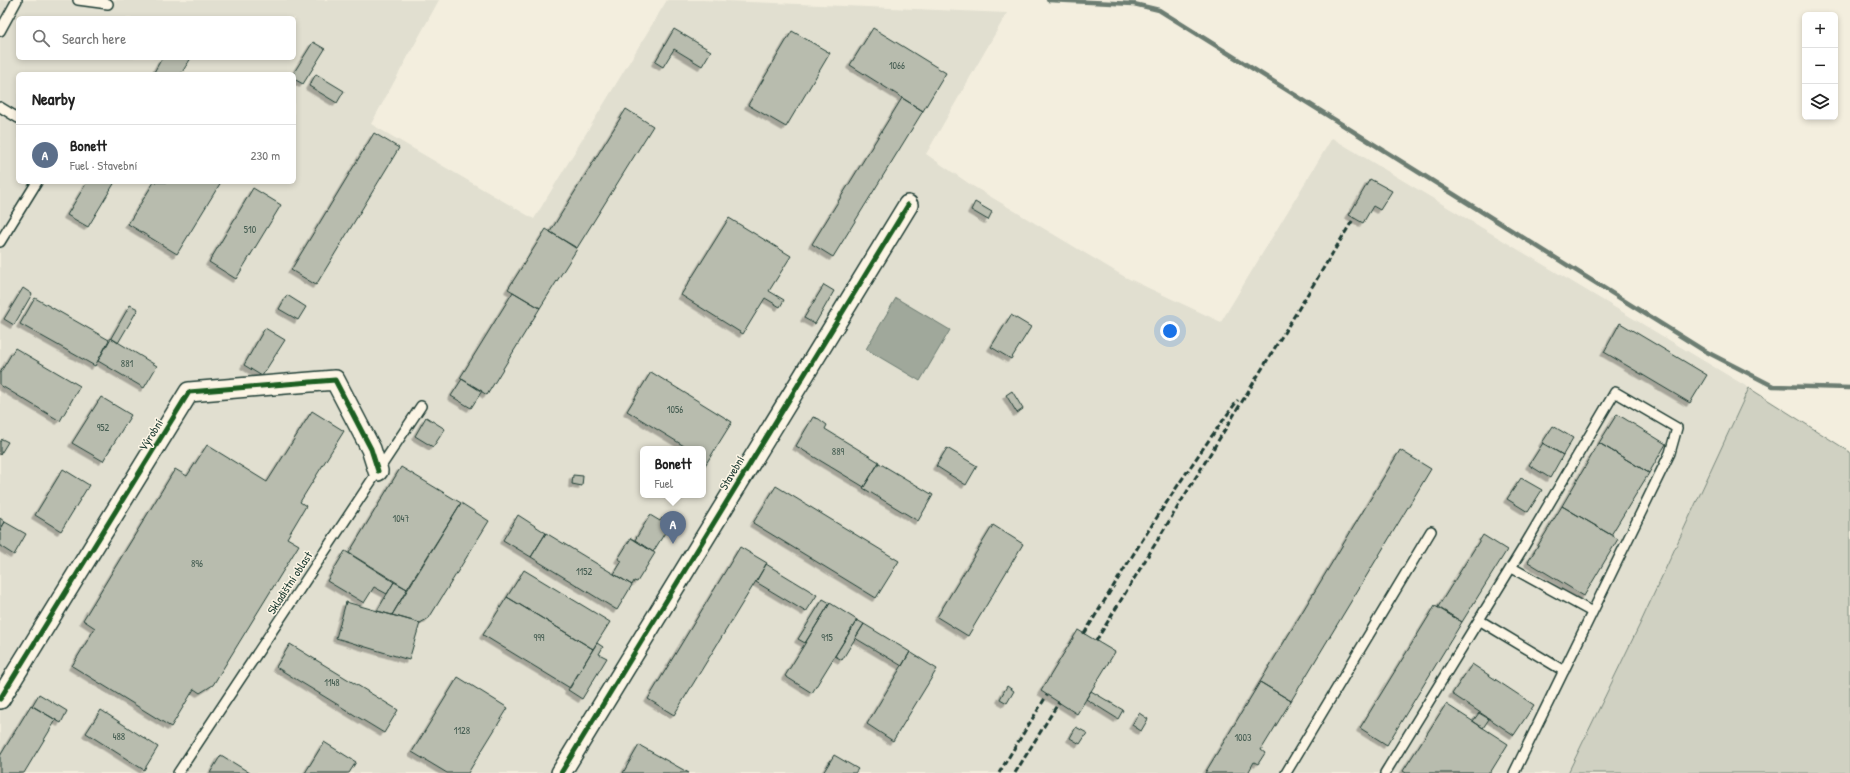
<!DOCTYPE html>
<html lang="en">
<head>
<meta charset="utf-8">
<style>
	:root { --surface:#fff; --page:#f6f6f6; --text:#222; --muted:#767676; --line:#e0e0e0; --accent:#c8321e }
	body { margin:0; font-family:"Patrick Hand",sans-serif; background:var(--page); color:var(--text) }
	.controls { position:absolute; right:12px; top:12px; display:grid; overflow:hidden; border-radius:6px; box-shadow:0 2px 6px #0003 }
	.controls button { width:36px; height:36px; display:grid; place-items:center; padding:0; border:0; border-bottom:1px solid var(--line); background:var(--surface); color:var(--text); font:20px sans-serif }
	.you { position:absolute; left:1170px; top:331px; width:14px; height:14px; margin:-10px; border:3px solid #fff; border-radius:50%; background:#1a73e8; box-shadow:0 0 0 6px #1a73e833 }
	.badge { display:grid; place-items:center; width:26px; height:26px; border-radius:50%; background:var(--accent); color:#fff; font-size:13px; font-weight:700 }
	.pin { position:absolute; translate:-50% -33px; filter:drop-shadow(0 1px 2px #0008) }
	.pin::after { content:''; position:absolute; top:21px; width:14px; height:12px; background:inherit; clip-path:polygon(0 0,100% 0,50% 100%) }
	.popup { position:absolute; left:640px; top:446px; width:66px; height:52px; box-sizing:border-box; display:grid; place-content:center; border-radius:6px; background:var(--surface); filter:drop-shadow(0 1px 3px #0005); font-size:13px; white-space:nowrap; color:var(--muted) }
	.popup b { font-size:15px; color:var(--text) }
	.popup::after { content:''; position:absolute; left:50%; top:100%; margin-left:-8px; border:8px solid transparent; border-top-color:var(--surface) }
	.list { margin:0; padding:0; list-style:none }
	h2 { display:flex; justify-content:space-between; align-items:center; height:52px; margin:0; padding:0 16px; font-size:17px }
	h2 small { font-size:13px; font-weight:400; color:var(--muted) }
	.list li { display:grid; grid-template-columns:26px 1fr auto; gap:12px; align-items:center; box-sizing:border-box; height:60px; padding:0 16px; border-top:1px solid var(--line) }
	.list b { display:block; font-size:15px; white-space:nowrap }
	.list p { margin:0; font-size:13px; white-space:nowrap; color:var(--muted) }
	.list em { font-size:13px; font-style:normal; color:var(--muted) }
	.icon { flex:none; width:22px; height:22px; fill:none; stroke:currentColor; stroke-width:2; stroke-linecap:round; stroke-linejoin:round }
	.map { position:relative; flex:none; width:1850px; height:773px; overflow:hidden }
	.search { position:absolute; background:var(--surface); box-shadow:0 2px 6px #0003; left:16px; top:16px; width:280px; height:44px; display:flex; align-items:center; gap:10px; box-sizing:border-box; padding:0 14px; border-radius:6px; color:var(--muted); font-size:15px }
	.panel { position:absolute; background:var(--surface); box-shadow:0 2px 6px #0003; left:16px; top:72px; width:280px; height:112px; border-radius:6px }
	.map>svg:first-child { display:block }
</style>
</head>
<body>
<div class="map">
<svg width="1850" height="773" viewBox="0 0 1850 773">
	<defs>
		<filter id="shadow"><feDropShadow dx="-3.5" dy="3.5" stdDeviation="0" flood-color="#0004"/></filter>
	</defs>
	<rect width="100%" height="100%" fill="#f3eede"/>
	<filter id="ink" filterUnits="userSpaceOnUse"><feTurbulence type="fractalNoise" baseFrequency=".025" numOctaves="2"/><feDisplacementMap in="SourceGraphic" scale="8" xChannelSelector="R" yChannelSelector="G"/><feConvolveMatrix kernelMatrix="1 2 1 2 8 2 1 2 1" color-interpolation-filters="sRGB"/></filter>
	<g filter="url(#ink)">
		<path fill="#e1dfd0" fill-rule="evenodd" d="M0,0H439L371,124L534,219L667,0H702L1007,13L926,154L971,185L1125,277L1221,322L1332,138L1749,388L1640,624L1568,773H0ZM18,18H294V58H18ZM18,74H294V182H18ZM643,449H703V495H643Z"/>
		<path fill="#d0d1c2" stroke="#78877b" d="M1749,388L1850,452V773H1568L1640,624Z"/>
		<path fill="#a0a89b" stroke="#6c7d72" d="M896,298L950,330L920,381L866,349Z"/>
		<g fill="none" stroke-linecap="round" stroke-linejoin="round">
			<path stroke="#6c7d72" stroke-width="4.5" d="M1048,0L1134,4L1159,10L1703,350L1773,386L1850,388"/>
		</g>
		<path fill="#b8bcae" stroke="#1f3d34" filter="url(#shadow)" d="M873,28L946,73L923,111L850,65Z
			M674,29L711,51L702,66L674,49L663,67L655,62Z
			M792,31L830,53L786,127L748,105Z
			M313,42L325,49L303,84L294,79L293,74Z
			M162,58H191L181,74H153Z
			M316,74L344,91L337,103L309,86Z
			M902,98L923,111L833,257L812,244Z
			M626,109L653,126L577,248L550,232Z
			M374,133L399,148L316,285L291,270Z
			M1370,179L1392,191L1380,210L1373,206L1363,223L1349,215Z
			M87,182H115L88,227L67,215Z
			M154,182H221L177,254L128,224Z
			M253,188L281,205L236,279L209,262Z
			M975,202L992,212L988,220L971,210Z
			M729,218L791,256L769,291L784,300L780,307L765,298L743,334L681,295Z
			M546,229L577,249L540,308L508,289Z
			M824,285L834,291L815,324L804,318Z
			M23,288L32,294L14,325L4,319Z
			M513,292L540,308L487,395L460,378Z
			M287,295L306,307L298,320L279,309Z
			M35,298L109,340L95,366L20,324Z
			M130,305L138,309L118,343L111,338Z
			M1011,315L1031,327L1011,359L991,347Z
			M1620,323L1707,375L1690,403L1604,352Z
			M265,328L285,340L262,376L244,365Z
			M111,338L157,366L144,388L98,361Z
			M15,348L80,386L60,421L0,385V373Z
			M651,372L732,422L704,467L703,449H689L627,411Z
			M462,379L482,391L471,408L451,396Z
			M1012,391L1023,409L1017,413L1006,395Z
			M101,397L131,415L103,461L72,443Z
			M312,411L344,431L300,502L306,506L287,538L299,545L213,685L200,693L194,689L171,727L72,666L95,628L83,620L175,469L187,476L207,445L267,482Z
			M1617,414L1666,444L1649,473L1599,443Z
			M426,417L445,429L433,447L415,436Z
			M813,417L819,419L827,425L825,429L879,462L864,487L796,446Z
			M1553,426L1573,438L1563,455L1542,443Z
			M2,439L8,442L0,455V442Z
			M1543,443L1563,455L1550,478L1529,465Z
			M1599,443L1649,473L1611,535L1562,506Z
			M947,448L977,466L966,485L936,466Z
			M1400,450L1431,469L1291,701L1260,682Z
			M879,463L933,495L918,521L863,488Z
			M401,467L461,503L407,589L349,553Z
			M63,469L89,485L61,531L35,515Z
			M573,475L583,476L582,486L572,484Z
			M1521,478L1542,490L1528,512L1507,499Z
			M776,486L899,561L876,598L753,523Z
			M461,503L489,521L429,618L420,623L392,615Z
			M1562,506L1618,539L1584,596L1528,562Z
			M518,515L546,533L531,557L503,540Z
			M650,515L660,521L662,518L671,523L653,552L635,540Z
			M0,518L5,522L0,530Z
			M5,522L26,534L14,555L0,546V530Z
			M993,525L1023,544L968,636L937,617Z
			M546,533L632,585L617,610L531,557Z
			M1483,535L1507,550L1462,622L1438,607Z
			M631,538L655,553L637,582L634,581L632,585L614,574L622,561L618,559Z
			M740,547L767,563L674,715L648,699Z
			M345,551L394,582L387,594L374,587L364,603L327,581Z
			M766,564L817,595L806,612L756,582Z
			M524,570L610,622L593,649L507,597Z
			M394,582L407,589L392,615L377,611Z
			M507,597L593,649L570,688L483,635Z
			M823,599L830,603L805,643L798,639Z
			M346,602L420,623L409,660L336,638Z
			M830,603L857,620L812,693L785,676Z
			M1435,606L1462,622L1387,745L1360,728Z
			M857,620L864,624L842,660L835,656Z
			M864,624L910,652L902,666L855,638Z
			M1078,630L1115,652L1077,714L1041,691Z
			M597,643L603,647L599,654L607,658L582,699L568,690Z
			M290,644L398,710L384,733L276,667Z
			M910,652L937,669L893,741L867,724Z
			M1472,664L1534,705L1514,735L1452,694Z
			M458,677L508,708L468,773H447L412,752Z
			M1260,682L1291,701L1261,750L1265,753L1258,764L1254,762L1248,773H1205Z
			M1007,686L1014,691L1007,703L1000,699Z
			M1091,691L1123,710L1118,719L1086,699Z
			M39,694L67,711L61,723L32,706Z
			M1446,704L1508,744L1490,773H1406L1403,771Z
			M31,705L56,720L24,773H0V756Z
			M101,710L158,747L144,770L86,733Z
			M1139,713L1148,719L1141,731L1132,725Z
			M1479,713L1489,719L1483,728L1473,721Z
			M1076,727L1087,733L1080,744L1070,738Z
			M324,742L356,762L349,773H305Z
			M639,745L689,773H623Z
			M221,755L250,773H210Z
			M834,755L858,769L855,773H823Z"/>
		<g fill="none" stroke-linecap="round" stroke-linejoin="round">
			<g stroke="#1f3d34" stroke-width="12">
				<path id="service" d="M78,0L108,4
					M0,31L17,0
					M0,107L18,118
					M0,242L37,182
					M1512,568L1592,612
					M1479,620L1564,671
					M178,773L421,406
					M1286,773L1431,531
					M1385,773L1523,548L1615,392L1677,428L1670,453L1514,773"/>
			</g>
			<g stroke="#1f3d34" stroke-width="22">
				<path id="minor" d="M0,699L189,392L335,380L371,449L378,471
					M561,773L908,205"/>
			</g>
			<use href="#service" stroke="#fcf5e5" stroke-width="9"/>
			<use href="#minor" stroke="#fcf5e5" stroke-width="19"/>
			<path stroke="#1f3d34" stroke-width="3" stroke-dasharray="6 3" stroke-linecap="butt" d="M1084,634C1133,554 1182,475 1238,400
				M1096,641L1354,218
				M999,773L1047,695
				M1015,773L1059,702"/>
			<g stroke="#fcf5e5" stroke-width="8">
				<path id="cycleway" d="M0,699L189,392L335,380L371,449L378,471
					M561,773L908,205"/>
			</g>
			<use href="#cycleway" stroke="#1b5e20" stroke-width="5"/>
		</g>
	</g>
	<g text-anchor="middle" stroke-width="3" stroke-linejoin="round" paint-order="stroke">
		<g font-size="10" fill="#455d52">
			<text x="897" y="69">1066</text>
			<text x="250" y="233">510</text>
			<text x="127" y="367">881</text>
			<text x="675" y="413">1056</text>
			<text x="103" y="431">952</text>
			<text x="838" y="455">889</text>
			<text x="401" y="522">1047</text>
			<text x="197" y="567">896</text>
			<text x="584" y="575">1152</text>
			<text x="539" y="641">999</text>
			<text x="827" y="641">915</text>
			<text x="332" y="686">1148</text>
			<text x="462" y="734">1128</text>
			<text x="119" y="740">488</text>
			<text x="1243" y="741">1003</text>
		</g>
		<g font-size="12" fill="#1f3d34" stroke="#fcf5e5">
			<text transform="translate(151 435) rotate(-58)" y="4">Výrobní</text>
			<text transform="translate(732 473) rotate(-59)" y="4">Stavební</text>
			<text transform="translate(290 583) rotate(-57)" y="4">Skladištní oblast</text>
		</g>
	</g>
</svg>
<div class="controls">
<button>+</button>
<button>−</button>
<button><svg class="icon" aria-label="layers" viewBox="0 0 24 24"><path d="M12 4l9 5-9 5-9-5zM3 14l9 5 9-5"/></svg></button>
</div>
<div class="you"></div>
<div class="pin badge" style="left:673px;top:544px;background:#5c6f8a">A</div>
<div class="popup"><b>Bonett</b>Fuel</div>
<div class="search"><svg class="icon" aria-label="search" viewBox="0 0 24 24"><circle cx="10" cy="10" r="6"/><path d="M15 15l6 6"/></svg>Search here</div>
<section class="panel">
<h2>Nearby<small></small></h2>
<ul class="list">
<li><span class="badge" style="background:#5c6f8a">A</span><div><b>Bonett</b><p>Fuel · Stavební</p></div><em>230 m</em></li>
</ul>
</section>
</div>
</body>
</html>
